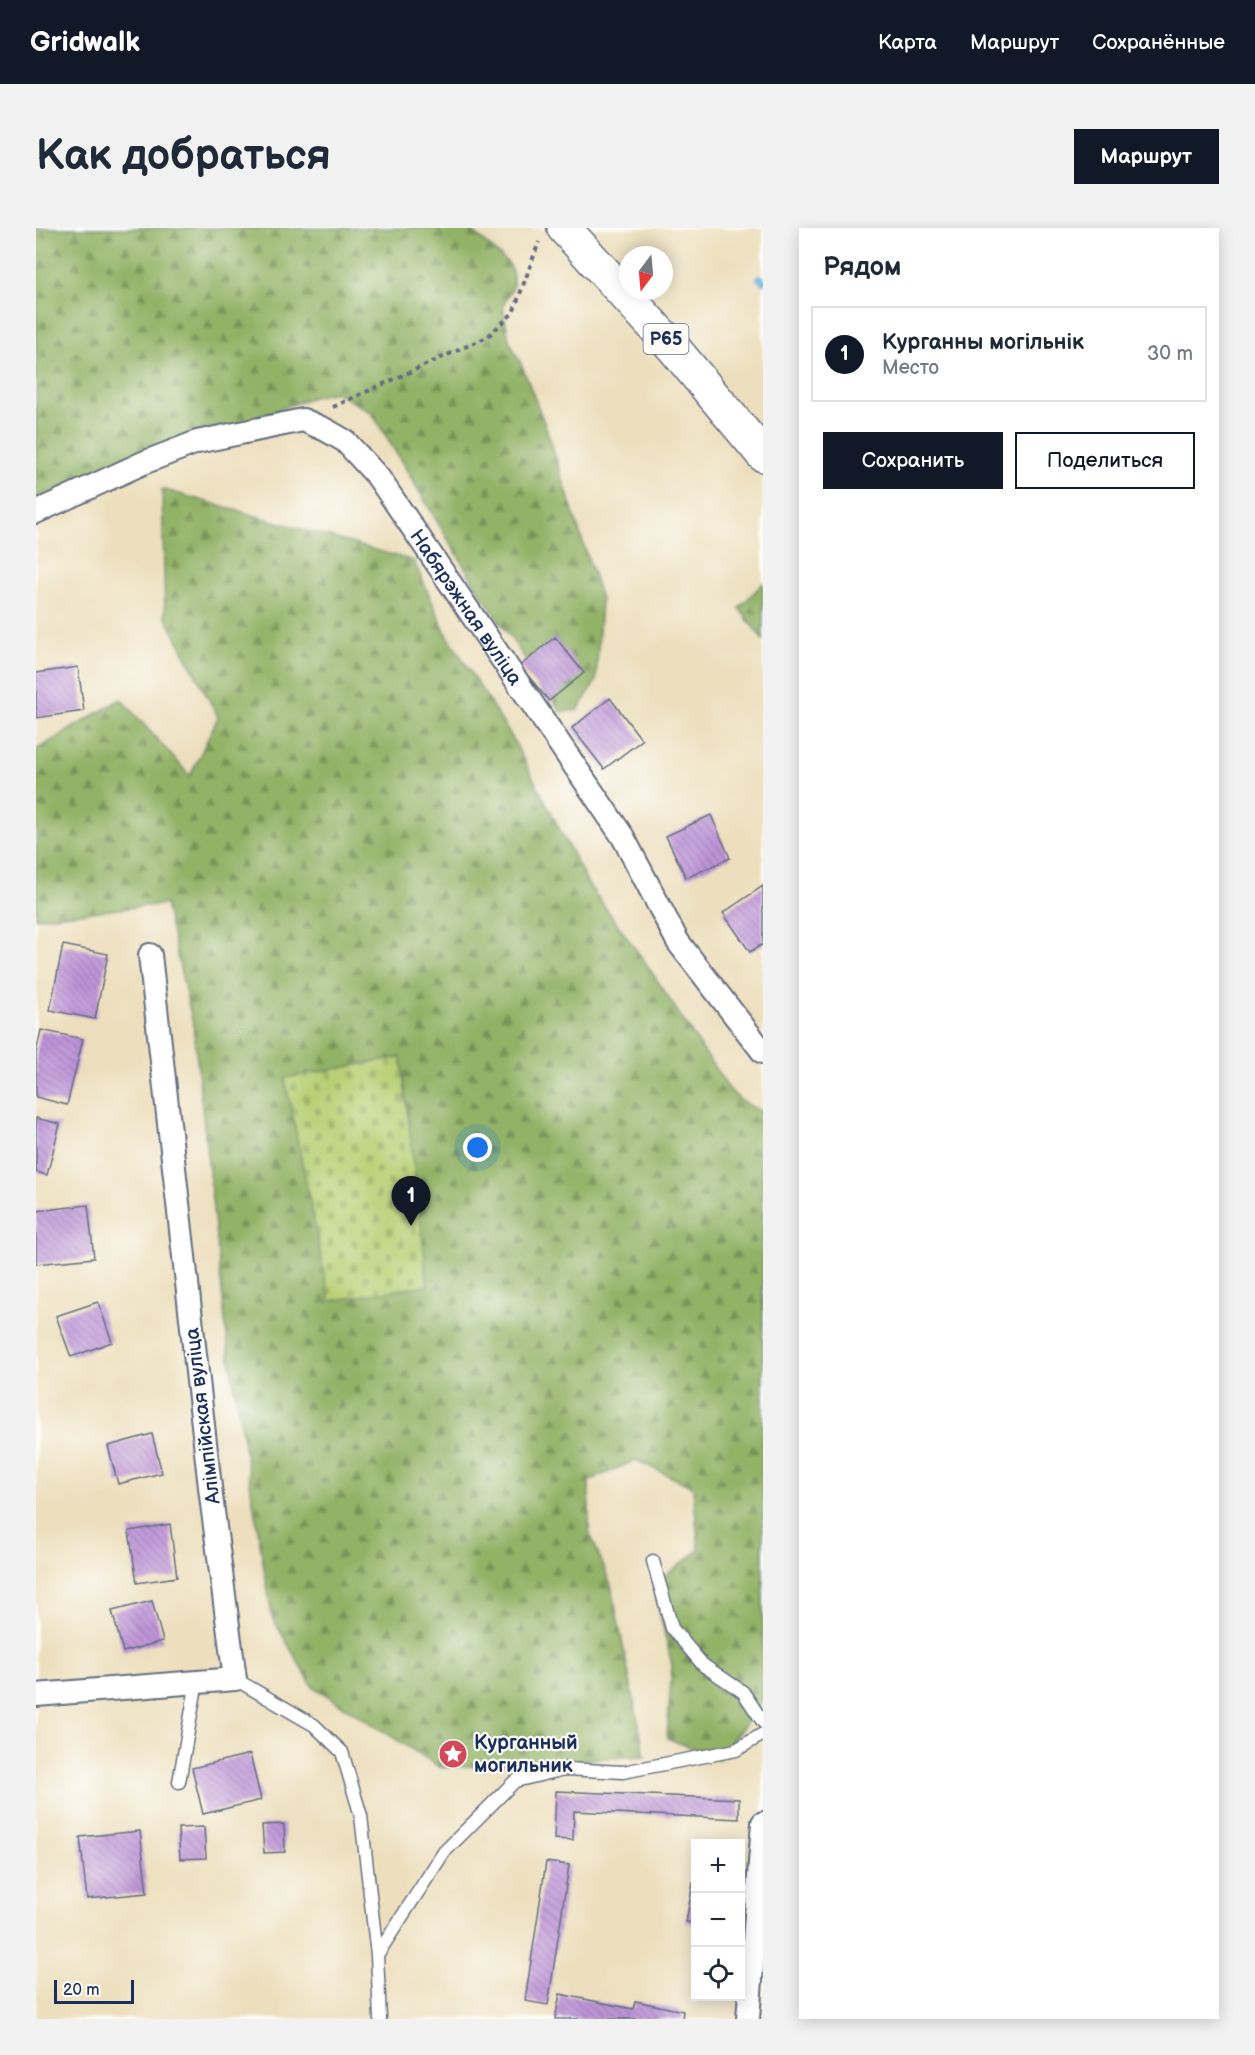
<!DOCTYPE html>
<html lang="ru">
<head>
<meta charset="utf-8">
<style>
	:root { --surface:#fff; --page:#f2f2f3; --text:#1f2937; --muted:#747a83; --line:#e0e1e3; --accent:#111827 }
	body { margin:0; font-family:"Balsamiq Sans",sans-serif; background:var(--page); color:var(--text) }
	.controls { position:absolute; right:18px; bottom:18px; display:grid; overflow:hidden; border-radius:0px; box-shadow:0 3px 15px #0003 }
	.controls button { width:54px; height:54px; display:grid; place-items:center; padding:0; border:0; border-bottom:2px solid var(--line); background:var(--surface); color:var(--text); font:30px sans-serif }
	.compass { position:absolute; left:583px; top:18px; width:54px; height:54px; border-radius:50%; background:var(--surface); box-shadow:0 3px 15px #0003; rotate:196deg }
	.scale { position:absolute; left:18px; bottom:15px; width:80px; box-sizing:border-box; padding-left:6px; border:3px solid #1b2f5e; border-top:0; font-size:16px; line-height:21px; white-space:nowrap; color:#1b2f5e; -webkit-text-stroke:4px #fdfcf7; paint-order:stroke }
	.you { position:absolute; left:442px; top:920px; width:21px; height:21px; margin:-15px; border:4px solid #fff; border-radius:50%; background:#1a73e8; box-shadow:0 0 0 9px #1a73e833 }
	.badge { display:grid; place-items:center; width:39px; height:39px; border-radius:50%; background:var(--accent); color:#fff; font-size:20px; font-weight:700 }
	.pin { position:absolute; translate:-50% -50px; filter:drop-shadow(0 2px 3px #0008) }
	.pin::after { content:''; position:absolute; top:32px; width:21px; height:18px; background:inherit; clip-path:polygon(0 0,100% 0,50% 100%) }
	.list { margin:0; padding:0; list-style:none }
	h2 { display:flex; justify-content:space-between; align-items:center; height:78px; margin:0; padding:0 24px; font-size:26px }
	h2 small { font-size:20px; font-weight:400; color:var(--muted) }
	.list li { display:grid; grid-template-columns:39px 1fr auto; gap:18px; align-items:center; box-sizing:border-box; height:96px; margin:0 12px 12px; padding:0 12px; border:2px solid var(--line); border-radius:0px }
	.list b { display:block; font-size:22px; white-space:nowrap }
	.list p { margin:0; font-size:20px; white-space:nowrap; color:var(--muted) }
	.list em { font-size:20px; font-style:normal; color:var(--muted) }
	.actions { display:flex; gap:12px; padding:18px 24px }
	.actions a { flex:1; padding:14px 0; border:2px solid var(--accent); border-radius:0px; text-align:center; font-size:21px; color:var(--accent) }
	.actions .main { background:var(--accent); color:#fff }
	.icon { flex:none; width:33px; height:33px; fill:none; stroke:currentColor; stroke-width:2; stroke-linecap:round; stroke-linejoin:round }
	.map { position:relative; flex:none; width:727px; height:1791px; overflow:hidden; border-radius:0px }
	header { display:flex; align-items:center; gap:36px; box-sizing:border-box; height:84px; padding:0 30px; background:var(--accent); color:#fff }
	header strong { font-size:28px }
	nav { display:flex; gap:33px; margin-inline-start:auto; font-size:21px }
	.intro { display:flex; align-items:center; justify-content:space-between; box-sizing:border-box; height:144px; padding:0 36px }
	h1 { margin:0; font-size:42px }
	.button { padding:15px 27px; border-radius:0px; background:var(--accent); color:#fff; font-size:21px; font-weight:700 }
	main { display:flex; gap:36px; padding:0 36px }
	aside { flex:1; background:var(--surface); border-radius:0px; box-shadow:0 3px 15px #0003 }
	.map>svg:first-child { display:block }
</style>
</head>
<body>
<header>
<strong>Gridwalk</strong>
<nav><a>Карта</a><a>Маршрут</a><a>Сохранённые</a></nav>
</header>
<div class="intro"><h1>Как добраться</h1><a class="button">Маршрут</a></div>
<main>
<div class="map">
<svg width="727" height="1791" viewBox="0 0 727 1791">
	<defs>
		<pattern id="forest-firs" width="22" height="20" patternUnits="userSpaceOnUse" patternTransform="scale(1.5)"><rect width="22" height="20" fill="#92b266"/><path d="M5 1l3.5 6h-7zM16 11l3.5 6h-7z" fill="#769157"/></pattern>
		<pattern id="cemetery-stones" width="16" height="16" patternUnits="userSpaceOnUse" patternTransform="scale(1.5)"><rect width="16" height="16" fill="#b8d075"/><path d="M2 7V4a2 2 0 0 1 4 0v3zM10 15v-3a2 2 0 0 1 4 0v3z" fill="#9eb368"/></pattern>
		<pattern id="building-back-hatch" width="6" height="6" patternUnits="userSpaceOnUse" patternTransform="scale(1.5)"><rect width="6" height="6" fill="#be94d8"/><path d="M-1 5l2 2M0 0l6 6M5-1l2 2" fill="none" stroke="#9a79b2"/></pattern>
	</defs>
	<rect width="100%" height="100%" fill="#fdfcf7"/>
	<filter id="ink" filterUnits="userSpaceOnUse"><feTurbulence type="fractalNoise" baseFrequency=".0167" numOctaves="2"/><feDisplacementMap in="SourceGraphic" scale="12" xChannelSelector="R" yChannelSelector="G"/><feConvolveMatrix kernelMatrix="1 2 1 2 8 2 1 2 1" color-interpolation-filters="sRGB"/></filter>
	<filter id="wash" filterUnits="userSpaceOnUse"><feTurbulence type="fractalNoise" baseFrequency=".008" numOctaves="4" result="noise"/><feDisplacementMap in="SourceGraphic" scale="24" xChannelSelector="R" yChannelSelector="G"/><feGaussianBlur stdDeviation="1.35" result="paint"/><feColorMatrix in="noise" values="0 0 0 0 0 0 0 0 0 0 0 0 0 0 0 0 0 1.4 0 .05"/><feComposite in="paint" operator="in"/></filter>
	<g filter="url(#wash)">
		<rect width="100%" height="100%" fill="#eddfbd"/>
		<path fill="url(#forest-firs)" stroke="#567062" stroke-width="1.5" d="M0,0H433L474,37L477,47V58L467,78L473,112L486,138L510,199L565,371L560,453L542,482L525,484L445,366L336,185L300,164L277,169L0,270Z
			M126,261L378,333L410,405L477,511L552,656L609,734L692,860L704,872L727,885V1473L682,1531L631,1510L636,1437L617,1357L663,1322L657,1259L600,1232L553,1253V1303L575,1357L609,1528L405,1540L276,1458L236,1389L192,1120L157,796L129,676L0,690V522L85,471L154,548L182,489L129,388Z
			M727,355V412L703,380Z"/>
		<path fill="url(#cemetery-stones)" stroke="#6a806a" stroke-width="1.5" d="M365,829L392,1057L294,1073L249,850Z"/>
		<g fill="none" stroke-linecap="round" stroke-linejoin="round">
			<path stroke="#56aad2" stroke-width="8" d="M724,50L727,53"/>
		</g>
		<g id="blocks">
			<path fill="url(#building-back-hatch)" d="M519,409L548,445L513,473L484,438Z
				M42,439L48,483L0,490V445Z
				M574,470L606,512L568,541L536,500Z
				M675,587L694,630L650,650L630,608Z
				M727,658V716L714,724L687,685Z
				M27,717L72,726L59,791L14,782Z
				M5,802L47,811L31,877L0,869V825Z
				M0,890L24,896L11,947L0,944Z
				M52,977L58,1030L0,1036V983Z
				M62,1074L76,1114L35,1129L20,1088Z
				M116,1206L126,1245L82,1256L72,1218Z
				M134,1296L141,1349L101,1355L93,1303Z
				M116,1373L127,1413L87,1424L76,1383Z
				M214,1526L225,1572L167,1586L156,1540Z
				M520,1563L703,1571V1591L538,1583L537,1612L518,1611Z
				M248,1596L249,1624L228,1625L226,1597Z
				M168,1599L170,1630L144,1631L142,1600Z
				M104,1603L111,1665L51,1671L44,1609Z
				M510,1634L533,1637L512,1777L489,1773Z
				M657,1655L660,1656V1696L650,1694Z
				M524,1766L597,1781L599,1773L647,1783L646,1791H519Z"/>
		</g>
	</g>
	<g filter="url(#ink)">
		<use href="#blocks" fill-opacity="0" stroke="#646d7f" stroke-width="1.5"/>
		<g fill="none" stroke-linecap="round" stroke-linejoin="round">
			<g stroke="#646d7f" stroke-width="15">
				<path id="service" d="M617,1333L636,1400L667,1437L707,1464L727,1494
					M199,1451L278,1497L306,1524L325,1588L341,1727L408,1624L479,1553L529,1541L587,1544L700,1522L727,1506
					M143,1554L161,1453
					M341,1727L344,1791"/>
			</g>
			<g stroke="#646d7f" stroke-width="26">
				<g id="minor">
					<path id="s1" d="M0,284L107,235L161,214L267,192L290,202L309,213L342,249L587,609L642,714L727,824"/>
					<path d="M0,1467L199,1451L175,1268L114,727"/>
					<path d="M712,1791L727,1595"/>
				</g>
			</g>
			<g stroke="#646d7f" stroke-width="36">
				<path id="primary" d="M528,0L636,118L727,227"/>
			</g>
			<path stroke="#646d7f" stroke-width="4" stroke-dasharray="4.5 4.5" stroke-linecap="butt" d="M297,179L451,109L477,85L503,14"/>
			<use href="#service" stroke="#fff" stroke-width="12"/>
			<use href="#minor" stroke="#fff" stroke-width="22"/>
			<use href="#primary" stroke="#fff" stroke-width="33"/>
		</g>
	</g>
	<defs>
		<g id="sight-disc" transform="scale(1.5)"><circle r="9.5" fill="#d1495b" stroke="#fdfcf7"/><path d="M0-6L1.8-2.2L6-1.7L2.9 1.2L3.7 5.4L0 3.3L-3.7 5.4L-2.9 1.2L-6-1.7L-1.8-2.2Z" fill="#fff"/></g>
	</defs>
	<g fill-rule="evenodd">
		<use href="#sight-disc" x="417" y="1526"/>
	</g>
	<g text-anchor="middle" stroke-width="4.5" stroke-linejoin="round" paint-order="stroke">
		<rect fill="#fdfcf7" stroke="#5f6c8c" stroke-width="1.5" x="607.5" y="96" width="45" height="30" rx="4.5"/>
		<g font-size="18" font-weight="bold" fill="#1b2f5e">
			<text x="630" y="117">Р65</text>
		</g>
		<g font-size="20" fill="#1b2f5e" stroke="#fdfcf7">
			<text dy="7" stroke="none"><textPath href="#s1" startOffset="537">Набярэжная вуліца</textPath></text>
			<text transform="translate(166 1188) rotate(-97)" y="7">Алімпійская вуліца</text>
		</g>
		<g font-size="20" font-weight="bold" fill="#1b2f5e" stroke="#fdfcf7" text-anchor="start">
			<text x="438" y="1521">Курганный<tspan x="438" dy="23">могильник</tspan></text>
		</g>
	</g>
</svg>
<div class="controls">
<button>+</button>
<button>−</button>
<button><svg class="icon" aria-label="locate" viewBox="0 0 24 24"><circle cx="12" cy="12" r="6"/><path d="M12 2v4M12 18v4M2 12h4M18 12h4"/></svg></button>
</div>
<svg class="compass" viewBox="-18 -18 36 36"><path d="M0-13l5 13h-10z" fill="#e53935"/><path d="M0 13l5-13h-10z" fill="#747a83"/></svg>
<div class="scale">20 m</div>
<div class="you"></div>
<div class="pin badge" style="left:375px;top:998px">1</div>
</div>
<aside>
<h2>Рядом<small></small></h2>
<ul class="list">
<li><span class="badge">1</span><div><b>Курганны могільнік</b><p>Место</p></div><em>30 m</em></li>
</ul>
<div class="actions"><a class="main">Сохранить</a><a>Поделиться</a></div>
</aside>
</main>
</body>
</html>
